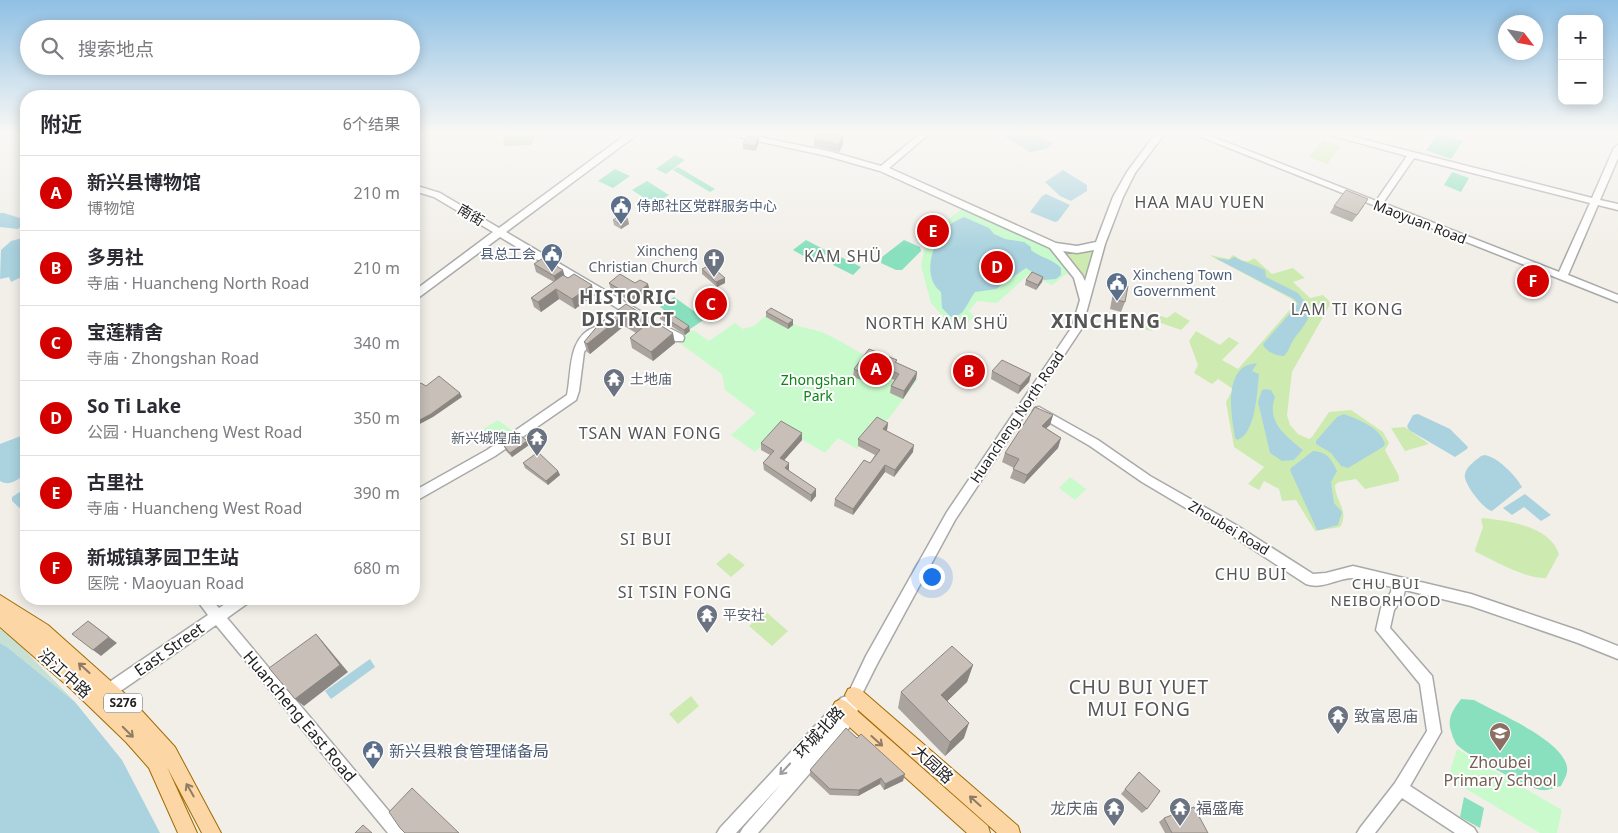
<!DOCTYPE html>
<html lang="zh">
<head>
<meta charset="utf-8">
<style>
	:root { --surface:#fff; --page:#f7f7f7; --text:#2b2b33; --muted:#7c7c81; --line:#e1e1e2; --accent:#d40000 }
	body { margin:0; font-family:"Noto Sans","Noto Sans SC",sans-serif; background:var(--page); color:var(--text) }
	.controls { position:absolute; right:15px; top:15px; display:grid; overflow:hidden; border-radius:10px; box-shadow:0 2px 12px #0003 }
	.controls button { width:45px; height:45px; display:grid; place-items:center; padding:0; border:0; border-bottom:1px solid var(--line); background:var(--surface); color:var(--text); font:25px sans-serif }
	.compass { position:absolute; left:1498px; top:15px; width:45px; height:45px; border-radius:50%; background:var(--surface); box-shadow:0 2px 12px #0003; rotate:122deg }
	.you { position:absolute; left:931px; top:576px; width:18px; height:18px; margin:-12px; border:4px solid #fff; border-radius:50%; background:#1a73e8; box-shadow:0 0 0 8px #1a73e833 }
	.badge { display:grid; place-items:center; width:32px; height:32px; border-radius:50%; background:var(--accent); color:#fff; font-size:16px; font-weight:700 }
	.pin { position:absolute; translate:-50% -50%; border:2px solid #fff; box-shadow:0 1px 5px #0006 }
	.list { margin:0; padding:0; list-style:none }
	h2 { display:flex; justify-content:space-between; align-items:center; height:65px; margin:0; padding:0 20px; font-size:21px }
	h2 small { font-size:16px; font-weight:400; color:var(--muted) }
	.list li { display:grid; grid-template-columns:32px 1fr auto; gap:15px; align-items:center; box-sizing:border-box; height:75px; padding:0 20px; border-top:1px solid var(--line) }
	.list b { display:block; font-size:19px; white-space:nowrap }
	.list p { margin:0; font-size:16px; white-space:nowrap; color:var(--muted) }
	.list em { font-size:16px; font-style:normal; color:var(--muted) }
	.icon { flex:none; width:28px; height:28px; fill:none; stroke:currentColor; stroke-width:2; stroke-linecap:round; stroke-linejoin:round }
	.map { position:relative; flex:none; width:1618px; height:833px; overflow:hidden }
	.search { position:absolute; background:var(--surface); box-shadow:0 2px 12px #0003; left:20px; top:20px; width:400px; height:55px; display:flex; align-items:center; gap:12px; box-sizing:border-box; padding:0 18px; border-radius:28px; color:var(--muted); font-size:19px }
	.panel { position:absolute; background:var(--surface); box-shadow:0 2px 12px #0003; left:20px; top:90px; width:400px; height:515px; border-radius:20px }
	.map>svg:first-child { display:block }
</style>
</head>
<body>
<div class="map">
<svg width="1618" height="833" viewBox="0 0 1618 833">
	<rect width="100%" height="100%" fill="#f2efe9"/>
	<path fill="#cdebb0" d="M1323,140L1341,146L1327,164L1309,157Z
		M1095,249L1089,281L1061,250L1081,253Z
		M1209,255L1229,259L1233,255C1240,259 1247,265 1254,258L1272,274L1293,268L1305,278L1293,282L1310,298L1323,295L1331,303L1292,372L1287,415L1290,425L1298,434L1309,439L1312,437L1329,412L1351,410L1383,432L1389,443L1385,450L1399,476V481L1365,489L1356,479L1339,482L1335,485C1335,501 1350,511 1340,527L1315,531L1296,500L1282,501L1279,489L1264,481L1259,490L1248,484L1264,467L1234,447L1226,402L1233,389L1218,379L1212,384L1194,373L1198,365L1189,341L1196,331L1220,345L1229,337L1239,343L1222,360L1238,369L1294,305V301L1290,298Z
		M1175,312L1190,321L1181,330L1161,323L1152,331L1140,328L1151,313L1167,318Z
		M1405,427L1429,444L1405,451L1391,428Z
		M1483,518C1509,521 1550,526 1559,554L1546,578C1526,579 1495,561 1476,552L1475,550L1483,527L1481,519Z
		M729,553L745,565L731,577L716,564Z
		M765,611L788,631L772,646L749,626Z
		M691,696L699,706L678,724L669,714Z"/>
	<path fill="#add19e" d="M514,133H537L531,145L503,146L504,137Z"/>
	<path fill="#c6e0d4" d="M0,629L11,636L75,702L7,647L0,643Z"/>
	<path fill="#c8facc" d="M966,206L1053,246L1078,278L1066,274L1052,285L1029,274L997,303L977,301L969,311L974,316L963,328H953L931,303L921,266L925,247L939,226Z
		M770,312L798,326L822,332L840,341L864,355L918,379L890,417L857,449L838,438L825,453L781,427L755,452L731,435L756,413L725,390L722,374L677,341L693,330L709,341L735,323L743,329L754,326Z
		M498,420L513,431L524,422L531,427L494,451L478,432Z
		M1070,477L1086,489L1075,500L1059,488Z
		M1457,749L1562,810L1557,833H1540L1448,778Z"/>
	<path fill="#88e0be" d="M1438,133L1463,141L1451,159L1426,150Z
		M675,155L685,160L666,174L656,169Z
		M678,167L715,189L710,192L673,170Z
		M615,169L630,176L613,188L598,181Z
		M1452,172L1469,178L1461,192L1444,185Z
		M647,181L669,195L654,204L632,190Z
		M806,240L829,252L816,263L793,250Z
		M904,240L920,247L921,251L902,270H896L881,263L882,257Z
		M841,257L861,267L853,275L833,265Z
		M674,297L705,319L690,329L660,307Z
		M1461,699L1474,700C1497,713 1563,740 1567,767C1568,775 1564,779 1561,786C1555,787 1548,791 1542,790C1529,789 1467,755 1457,745C1454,741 1451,732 1450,727C1448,716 1455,707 1461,699Z
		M1464,797L1484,808L1480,828L1460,817Z"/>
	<path fill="#aad3df" d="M993,133H1032L1053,143L1046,149L1030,152L1014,142Z
		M1063,170L1087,185V191L1071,201L1060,196L1045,182Z
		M1046,194L1070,205L1058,221L1055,222L1030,212L1042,196Z
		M0,213H4L26,220V222L18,229L0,227Z
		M964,217L989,228L994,234L1005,239L1024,242L1031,247V250C1041,258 1053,259 1061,268V275L1056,279L1044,280L1026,268L996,289L975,292C968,301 964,318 951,317L942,308L941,292C923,278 931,250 941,233C946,225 956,221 964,217Z
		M26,237V275L11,282L9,277L0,279L1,250L11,241Z
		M1234,257C1244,263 1254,264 1265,270L1266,277L1298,293L1309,307C1312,320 1300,330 1294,339C1289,346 1290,350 1284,356C1276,356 1265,351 1263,344L1298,304L1294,299L1215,258L1229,260Z
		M1257,363L1252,371L1259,374C1257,391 1256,434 1237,440L1235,438C1232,418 1225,384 1242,368C1246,365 1252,364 1257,363Z
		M1265,389L1271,390L1275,397C1266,422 1286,436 1303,450L1294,460L1282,461L1270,453L1258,402L1262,390Z
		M1344,414C1359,420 1380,427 1385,444L1383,447L1348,468L1341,466L1331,453L1316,444V441L1337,417Z
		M1418,414L1450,429L1468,447L1467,449L1455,457L1409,430L1407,426L1413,415Z
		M26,434V474C18,479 10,487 0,481V444Z
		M1313,451C1328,452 1331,459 1337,471L1331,482L1334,503L1342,512L1338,525L1320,530H1317L1290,470L1291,468Z
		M1485,455C1499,458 1515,475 1522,487L1492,511C1484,510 1462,482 1465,474C1466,467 1476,460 1481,456Z
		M26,488V514L12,501V497Z
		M1525,494L1551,515L1541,521L1524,507L1512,515L1503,508Z
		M0,643L7,647L75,702L122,760L160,833H0Z
		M370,659L375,667L331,699L325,691Z"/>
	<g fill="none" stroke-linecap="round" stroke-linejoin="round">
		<g stroke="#a9a9a9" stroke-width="3">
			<path id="minor" d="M628,133H639L506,232L640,311L641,314L640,317H632L500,237L418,298L414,299V291L493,232L434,197L414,191V185L440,193L499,228Z
				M721,133H739L828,151L881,166L921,133H930L889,168L1056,243L1077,246L1096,242L1113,197L1127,172L1156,133H1165L1135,173L1123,197L1105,244L1082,328L955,520L876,666L861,696L855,721L758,833H740L743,828L782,783L736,833H717L720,828L841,698L847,696L866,656L947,512L1072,327L1080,300L1074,278L1050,248L880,171L827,156ZM1094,250L1085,281L1082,275L1063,251L1077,253Z
				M1191,133H1203L1376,201L1407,156L1323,133H1338L1592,198L1614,148L1618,145V158L1600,200L1618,204V210L1598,205L1568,275L1618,295V302ZM1414,158L1590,203L1559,272L1383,203Z
				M661,324L683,335L684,338L683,341H675L657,331L656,328L657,325Z
				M595,327L600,331L584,352L579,391L576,400L495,456L414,502V491L487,450L567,395C572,373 567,337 595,327Z
				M1039,407L1098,440L1150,476L1236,525L1313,574L1326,573L1353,566L1471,594L1580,631L1618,646V659L1578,643L1471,606L1405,590L1403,598L1394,610L1390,628L1432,676L1441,732L1410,786L1474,828L1477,833H1455L1402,798L1375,833H1357L1360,828L1395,783L1427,731L1420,684L1376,630L1381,608L1391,592L1392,587C1380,584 1365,577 1353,578C1337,578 1323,590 1306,584L1228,533L1142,482L1090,446L1035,414L1033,411L1035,408Z
				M196,599H211L219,608L233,599H249L248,603L227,618L403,828L406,833H388L216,625L109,699L104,701L99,699L97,694L99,689L208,615Z"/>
		</g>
		<g stroke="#a06b00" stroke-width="2">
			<path id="major" d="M0,595L48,625L132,700L175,747L221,833H202L167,767L197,833H178L149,768L126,742L71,689L0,627Z
				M854,687L860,689L1018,826L1020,833H997L848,701L845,695L848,689Z
				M841,699L847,702L988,826L990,833H967L835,714L832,708L835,702Z"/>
		</g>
		<use href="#minor" fill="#fff" fill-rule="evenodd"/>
		<use href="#major" fill="#fcd6a4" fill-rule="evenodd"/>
	</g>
	<path fill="#aba49e" d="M843,136V144L839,152L814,146V139Z
		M759,138V143L755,151L743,149V144Z
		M1334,206H1364L1352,222L1330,213Z
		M613,220L629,224L621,229L614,225Z
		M534,264L565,276L594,295L575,309L559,299L541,312L534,307L531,298L554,282L536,272Z
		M702,269L725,283L717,287L702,274Z
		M1043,277L1042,282L1036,290L1025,285L1026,280Z
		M609,283H635L648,284L650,292L635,304L611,290Z
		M1117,283L1125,302L1121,312L1110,309L1113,293Z
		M626,304L675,343L653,361L632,348L630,338L636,333L624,326L590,354L587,352L584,342Z
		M766,312L793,320V325L788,329L766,317Z
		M659,314L690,331L685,335L660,319Z
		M897,360L896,363L917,372L916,379L903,399L890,393L891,386L895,380L874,372L867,382L853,377L854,369Z
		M992,371L1031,374L1029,382L1018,394L991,379Z
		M1053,415L1050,425L1046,428L1061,438L1058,448L1024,484L1010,478L1014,468L1002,462L1005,453Z
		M888,423L887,430L886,431L913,452L894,477L885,472L853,515L834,506L835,499L870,463L875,455L858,446V439Z
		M802,433V440L784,460L789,470V471L816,496L811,502L764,470L763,463L770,455L761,450V443Z
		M529,445L512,457L506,451L504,446Z
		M523,463L558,471L560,475L548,485L525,468Z
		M973,665L967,682L947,701L964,738L945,756L898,708L901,692Z
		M810,770L903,781L884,790L880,784L858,796L830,795L810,776Z
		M1139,772L1147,809L1142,813L1121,794Z
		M1164,818L1208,833H1165L1159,822Z"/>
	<path fill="#8b8681" d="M843,136V144L839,152V145Z
		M759,138V143L755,151V146Z
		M628,219L629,224L621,229L620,224Z
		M563,270L565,277L556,283L554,276Z
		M1043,277L1042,282L1036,290L1038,285Z
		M725,278V283L717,287L716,282Z
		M648,284L650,292L635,304L633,297Z
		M592,285L594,295L575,309L572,299Z
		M556,289L559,299L541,312L538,302Z
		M622,316L624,326L590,354L587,344Z
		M793,320V325L788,329V324Z
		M689,326L690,331L685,335L684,330Z
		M673,333L675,343L653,361L651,352Z
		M875,364L874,372L867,382V375Z
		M917,372L916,379L903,399L904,391Z
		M1031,374L1029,382L1018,394L1020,386Z
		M460,393L462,397L433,417L414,427V423Z
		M1053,415L1050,425L1039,435L1042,426Z
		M888,423L887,430L882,436L883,429Z
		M802,433V440L780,465V458Z
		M1061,438L1058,448L1024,484L1027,475Z
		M527,441L529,445L512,457L510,453Z
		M914,445L913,452L894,477L895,470Z
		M789,463V470L785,475V468Z
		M885,465V472L853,515V509Z
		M558,471L560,475L548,485L546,481Z
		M816,489V496L811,502V495Z
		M88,621L117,643L101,656L93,650Z
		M316,634L323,642L348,672L304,706L295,699Z
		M973,665L967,682L937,711L941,695Z
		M969,723L964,738L945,756L950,742Z
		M905,774L903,781L884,790L885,784Z
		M881,778L880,784L858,796L859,790Z"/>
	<path fill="#c7bfb8" stroke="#8b8681" d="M816,133H827L843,136L839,145L814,139Z
		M747,136L759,138L755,146L743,144Z
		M1346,190L1368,199L1357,215L1334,206Z
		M621,215L628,219L620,224L613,220Z
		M543,258L563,270L554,276L534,264Z
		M710,265L725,278L716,282L702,269Z
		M1032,272L1043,277L1038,285L1026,280Z
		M574,274L592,285L572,299L556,289L538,302L531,298L563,275L568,278Z
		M620,274L635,283L640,280L648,284L633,297L609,283Z
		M1117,283L1128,286L1125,302L1113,299Z
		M626,304L673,333L651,352L630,338L642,328L622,316L587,344L584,342L600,323Z
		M771,308L793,320L788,324L766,312Z
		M665,310L689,326L684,330L659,314Z
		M869,349L897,360L895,362L917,372L904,391L891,386L899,374L875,364L867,375L854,369Z
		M1002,360L1031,374L1020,386L992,371Z
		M439,376L460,393L431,414L414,423V388L421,383L426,386Z
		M1035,407L1053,415L1042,426L1061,438L1027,475L1013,469L1019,459L1005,453Z
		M877,417L888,423L883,429L914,445L895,470L885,465L853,509L835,499L864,460L870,463L880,450L858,439Z
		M781,421L802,433L780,458L789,463L785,468L816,489L811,495L763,463L774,451L761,443Z
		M520,435L527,441L510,453L504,446Z
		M538,452L558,471L546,481L523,463Z
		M88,621L109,637L93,650L72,634Z
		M316,634L340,665L295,699L269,668Z
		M952,646L973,665L941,695L969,723L950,742L901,692Z
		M846,728L857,738L861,734L905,774L885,784L881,778L859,790L830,789L810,770Z
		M1139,772L1160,791L1147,809L1125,789Z
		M412,788L459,833H405L400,828L389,812Z
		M1194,807L1208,833H1172L1164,818Z
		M363,825L372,833H355Z"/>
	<defs><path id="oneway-shaft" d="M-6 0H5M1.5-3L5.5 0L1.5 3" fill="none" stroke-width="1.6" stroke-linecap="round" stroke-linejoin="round" transform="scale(1.25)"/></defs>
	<g stroke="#8f7c63">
		<use href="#oneway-shaft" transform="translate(84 668) rotate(-138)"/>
		<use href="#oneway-shaft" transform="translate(128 732) rotate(45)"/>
		<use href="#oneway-shaft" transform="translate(877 741) rotate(42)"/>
		<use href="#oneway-shaft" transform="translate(190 790) rotate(-120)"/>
		<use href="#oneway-shaft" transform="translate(975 801) rotate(-138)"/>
	</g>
	<use stroke="#9c9c9c" href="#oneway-shaft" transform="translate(785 769) rotate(133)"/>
	<linearGradient id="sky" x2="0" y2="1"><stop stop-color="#8fc0e4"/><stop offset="0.53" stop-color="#f9f8f5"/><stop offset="1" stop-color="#f9f8f5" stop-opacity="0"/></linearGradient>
	<rect width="1618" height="250" fill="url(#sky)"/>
	<defs>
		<g id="civic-pin" transform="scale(1.125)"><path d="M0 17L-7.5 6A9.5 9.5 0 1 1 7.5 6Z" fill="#5c6f8a" stroke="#fff"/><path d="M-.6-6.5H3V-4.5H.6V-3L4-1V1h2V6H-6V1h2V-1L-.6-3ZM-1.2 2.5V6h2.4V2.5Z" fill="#fff"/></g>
		<g id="church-pin" transform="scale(1.125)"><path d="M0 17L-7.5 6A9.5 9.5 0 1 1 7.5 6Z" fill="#6b7280" stroke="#fff"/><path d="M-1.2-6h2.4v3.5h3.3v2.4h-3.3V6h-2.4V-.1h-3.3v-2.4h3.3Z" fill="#fff"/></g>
		<g id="temple-pin" transform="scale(1.125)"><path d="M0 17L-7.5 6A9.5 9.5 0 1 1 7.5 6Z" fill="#6b7280" stroke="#fff"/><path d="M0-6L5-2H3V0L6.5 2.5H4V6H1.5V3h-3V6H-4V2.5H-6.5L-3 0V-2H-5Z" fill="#fff"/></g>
		<g id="school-pin" transform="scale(1.125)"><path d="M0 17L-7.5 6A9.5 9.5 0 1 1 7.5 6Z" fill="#8d6e63" stroke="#fff"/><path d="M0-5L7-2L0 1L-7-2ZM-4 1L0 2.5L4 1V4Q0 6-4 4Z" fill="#fff"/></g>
	</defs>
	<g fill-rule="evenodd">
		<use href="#civic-pin" x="621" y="206"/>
		<use href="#civic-pin" x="552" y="254"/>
		<use href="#church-pin" x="714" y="259"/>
		<use href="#civic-pin" x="1117" y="283"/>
		<use href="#temple-pin" x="614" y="379"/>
		<use href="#temple-pin" x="537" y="438"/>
		<use href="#temple-pin" x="707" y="615"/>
		<use href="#temple-pin" x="1338" y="716"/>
		<use href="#school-pin" x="1500" y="733"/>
		<use href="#civic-pin" x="373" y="751"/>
		<use href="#temple-pin" x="1114" y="808"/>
		<use href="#temple-pin" x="1180" y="808"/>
	</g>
	<g text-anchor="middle" stroke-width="4" stroke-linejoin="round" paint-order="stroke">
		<rect fill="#fff" stroke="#646464" stroke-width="1" x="104" y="693.5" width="38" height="19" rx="4"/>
		<g font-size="12" font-weight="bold" fill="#222">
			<text x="123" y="707">S276</text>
		</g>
		<g font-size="14" fill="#4e5e75" stroke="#fff" text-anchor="start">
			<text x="637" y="211">侍郎社区党群服务中心</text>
			<text x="536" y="259" text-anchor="end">县总工会</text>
			<text x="1133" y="280">Xincheng Town<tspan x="1133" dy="16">Government</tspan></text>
		</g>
		<g font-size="14" fill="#222" stroke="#fff">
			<text transform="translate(471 215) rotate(31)" y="5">南街</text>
			<text transform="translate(1420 222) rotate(21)" y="5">Maoyuan Road</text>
			<text transform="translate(1017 417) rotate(-56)" y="5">Huancheng North Road</text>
			<text transform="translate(1229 528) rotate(31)" y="5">Zhoubei Road</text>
		</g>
		<g font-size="14" fill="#5b616d" stroke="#fff" text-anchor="end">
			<text x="698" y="256">Xincheng<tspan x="698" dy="16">Christian Church</tspan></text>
			<text x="630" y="384" text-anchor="start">土地庙</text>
			<text x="521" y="443">新兴城隍庙</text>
			<text x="723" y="620" text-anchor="start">平安社</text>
		</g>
		<g font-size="14" fill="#0c8416" stroke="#fff">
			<text x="818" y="385">Zhongshan<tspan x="818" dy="16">Park</tspan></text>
		</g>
		<g font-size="15" letter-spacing="1" fill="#555" stroke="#fff">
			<text x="1386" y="589">CHU BUI<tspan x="1386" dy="17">NEIBORHOOD</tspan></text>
		</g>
		<g font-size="16" letter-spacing="1" fill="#555" stroke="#fff">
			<text x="1200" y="208">HAA MAU YUEN</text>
			<text x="843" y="262">KAM SHÜ</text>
			<text x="1347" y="315">LAM TI KONG</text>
			<text x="937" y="329">NORTH KAM SHÜ</text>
			<text x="650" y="439">TSAN WAN FONG</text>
			<text x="646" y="545">SI BUI</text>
			<text x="1251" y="580">CHU BUI</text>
			<text x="675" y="598">SI TSIN FONG</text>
		</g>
		<g font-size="16" fill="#222" stroke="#fff">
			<text transform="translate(169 649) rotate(-35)" y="6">East Street</text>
			<text transform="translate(65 673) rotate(42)" y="6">沿江中路</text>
			<text transform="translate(300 716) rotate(50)" y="6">Huancheng East Road</text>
			<text transform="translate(819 732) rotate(-47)" y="6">环城北路</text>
			<text transform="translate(933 764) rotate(42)" y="6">大园路</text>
		</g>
		<g font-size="16" fill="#5b616d" stroke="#fff" text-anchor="start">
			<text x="1354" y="722">致富恩庙</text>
			<text x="1098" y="814" text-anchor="end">龙庆庙</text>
			<text x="1196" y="814">福盛庵</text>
		</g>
		<g font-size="16" fill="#4e5e75" stroke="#fff" text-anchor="start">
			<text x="389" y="757">新兴县粮食管理储备局</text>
		</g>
		<g font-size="16" fill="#785e54" stroke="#fff">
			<text x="1500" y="768">Zhoubei<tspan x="1500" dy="18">Primary School</tspan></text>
		</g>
		<g font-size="19" font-weight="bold" letter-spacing="1" fill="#555" stroke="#fff">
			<text x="628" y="304">HISTORIC<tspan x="628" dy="22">DISTRICT</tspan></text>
			<text x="1106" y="328">XINCHENG</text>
		</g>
		<g font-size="19" letter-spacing="1" fill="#555" stroke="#fff">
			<text x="1139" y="694">CHU BUI YUET<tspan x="1139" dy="22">MUI FONG</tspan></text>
		</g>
	</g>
</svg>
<div class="controls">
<button>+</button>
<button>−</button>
</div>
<svg class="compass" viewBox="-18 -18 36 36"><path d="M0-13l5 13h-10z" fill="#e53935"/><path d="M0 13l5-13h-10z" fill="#7c7c81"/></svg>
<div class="you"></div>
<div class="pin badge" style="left:876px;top:369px">A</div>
<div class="pin badge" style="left:969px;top:371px">B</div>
<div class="pin badge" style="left:711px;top:304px">C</div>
<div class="pin badge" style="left:997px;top:267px">D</div>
<div class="pin badge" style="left:933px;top:231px">E</div>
<div class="pin badge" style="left:1533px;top:281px">F</div>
<div class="search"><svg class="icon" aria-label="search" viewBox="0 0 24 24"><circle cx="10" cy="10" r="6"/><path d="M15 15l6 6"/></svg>搜索地点</div>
<section class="panel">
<h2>附近<small>6个结果</small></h2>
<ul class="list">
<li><span class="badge">A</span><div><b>新兴县博物馆</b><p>博物馆</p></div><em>210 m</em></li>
<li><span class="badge">B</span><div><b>多男社</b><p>寺庙 · Huancheng North Road</p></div><em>210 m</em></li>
<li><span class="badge">C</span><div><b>宝莲精舍</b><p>寺庙 · Zhongshan Road</p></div><em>340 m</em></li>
<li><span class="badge">D</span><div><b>So Ti Lake</b><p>公园 · Huancheng West Road</p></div><em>350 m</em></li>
<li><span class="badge">E</span><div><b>古里社</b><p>寺庙 · Huancheng West Road</p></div><em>390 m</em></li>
<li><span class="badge">F</span><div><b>新城镇茅园卫生站</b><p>医院 · Maoyuan Road</p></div><em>680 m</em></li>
</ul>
</section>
</div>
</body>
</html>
